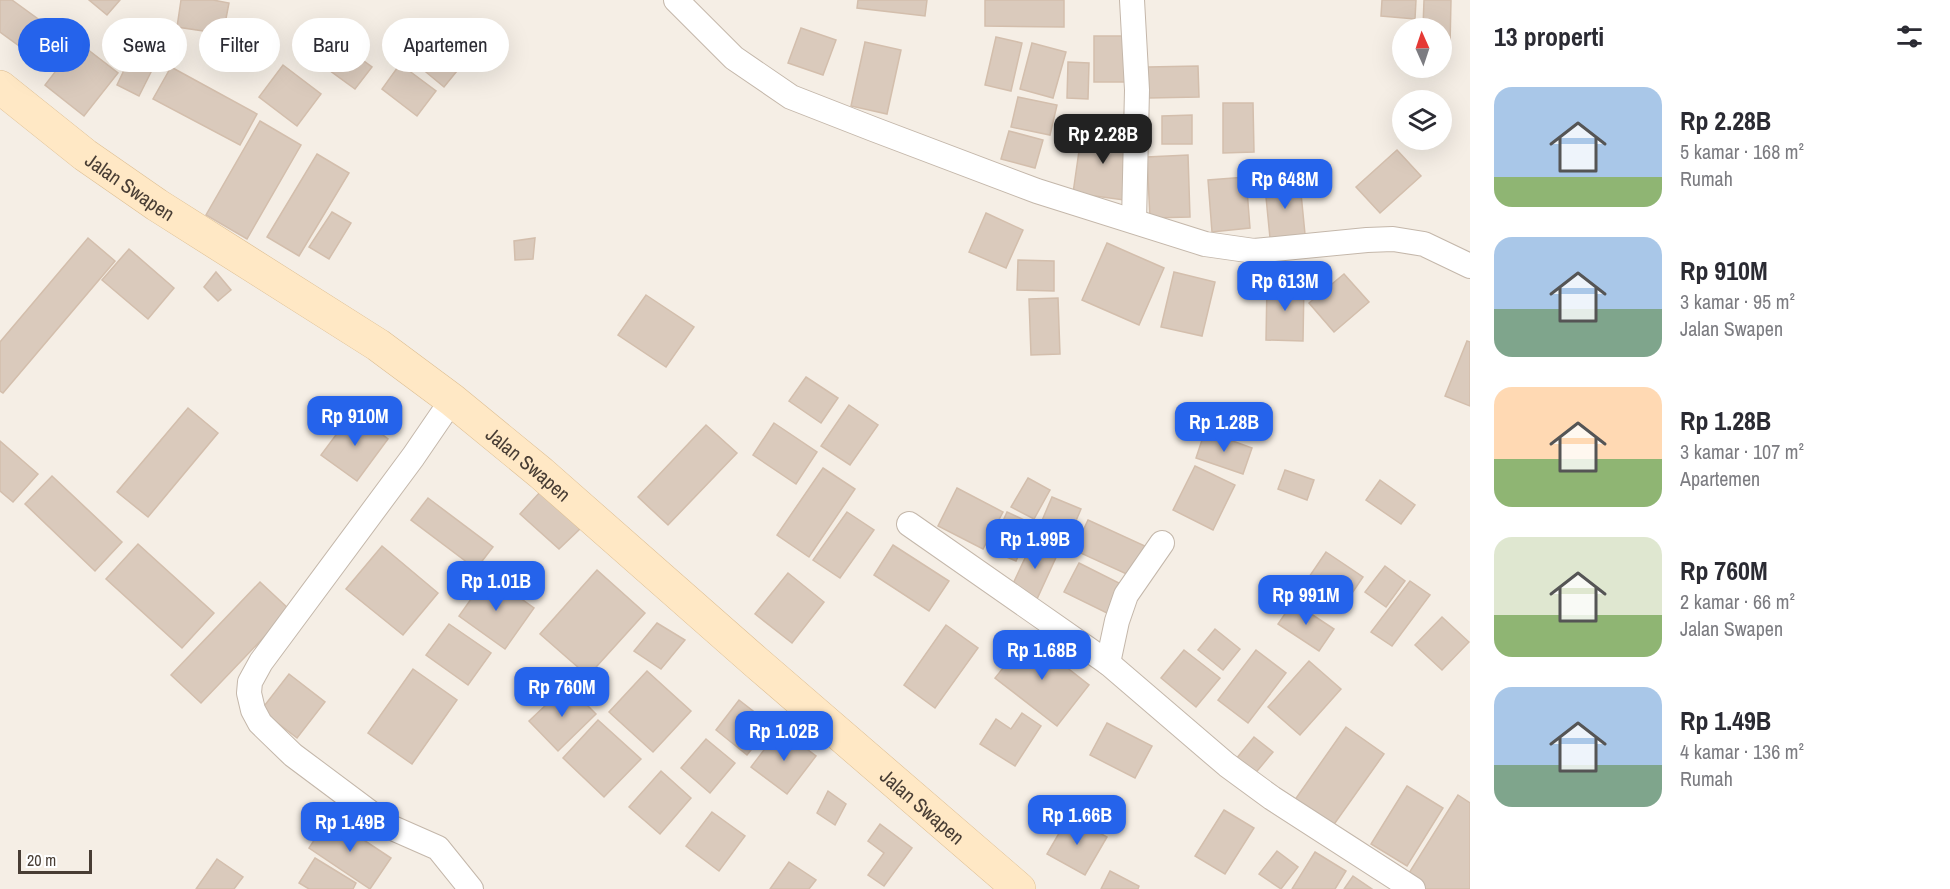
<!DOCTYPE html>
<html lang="id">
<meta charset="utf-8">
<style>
:root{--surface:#fff;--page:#f2f2f3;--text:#2b2b33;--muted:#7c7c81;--accent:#2563eb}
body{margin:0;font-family:"Archivo Narrow",sans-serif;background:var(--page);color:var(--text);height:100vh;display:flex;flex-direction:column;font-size:22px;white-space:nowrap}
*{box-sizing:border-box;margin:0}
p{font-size:20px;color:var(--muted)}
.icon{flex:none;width:33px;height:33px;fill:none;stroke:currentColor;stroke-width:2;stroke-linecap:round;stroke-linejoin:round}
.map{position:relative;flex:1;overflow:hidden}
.drawer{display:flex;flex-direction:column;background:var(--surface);width:480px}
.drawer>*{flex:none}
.guide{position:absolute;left:18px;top:18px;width:570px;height:54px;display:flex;gap:12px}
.needle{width:39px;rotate:357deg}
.fabs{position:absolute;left:1392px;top:18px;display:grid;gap:12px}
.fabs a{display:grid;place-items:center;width:60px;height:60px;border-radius:50%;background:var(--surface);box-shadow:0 6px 24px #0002;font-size:30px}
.scale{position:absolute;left:18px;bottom:15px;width:74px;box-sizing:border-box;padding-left:6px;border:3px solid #483d34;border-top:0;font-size:16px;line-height:21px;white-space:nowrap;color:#483d34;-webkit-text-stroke:4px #fff;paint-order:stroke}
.price{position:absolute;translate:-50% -51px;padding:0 14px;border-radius:12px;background:var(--accent);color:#fff;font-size:20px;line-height:39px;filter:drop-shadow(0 2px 3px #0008)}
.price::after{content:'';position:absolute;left:50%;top:36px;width:18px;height:14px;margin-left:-9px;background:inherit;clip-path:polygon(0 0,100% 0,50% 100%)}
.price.selected{background:#222;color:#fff}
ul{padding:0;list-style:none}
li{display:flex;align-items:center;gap:18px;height:150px;padding:0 24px}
li span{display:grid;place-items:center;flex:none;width:168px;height:120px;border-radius:18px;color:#555}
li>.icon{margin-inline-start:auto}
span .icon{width:72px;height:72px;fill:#fffc;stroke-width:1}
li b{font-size:26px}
h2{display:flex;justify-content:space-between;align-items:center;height:72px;padding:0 24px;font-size:26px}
.chip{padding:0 21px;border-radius:27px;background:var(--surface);box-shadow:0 6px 24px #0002;font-size:21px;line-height:54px}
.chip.selected{background:var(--accent);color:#fff}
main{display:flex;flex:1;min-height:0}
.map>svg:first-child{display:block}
</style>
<main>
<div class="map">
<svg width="1470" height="889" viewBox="0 0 1470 889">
<rect width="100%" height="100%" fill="#f5eee5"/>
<g fill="#dacabc" stroke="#d3beac" stroke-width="1.5">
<polygon points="0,0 12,0 67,40 48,67 0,32"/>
<polygon points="89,0 120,0 107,15"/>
<polygon points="181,0 213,0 229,3 223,34 177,27"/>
<polygon points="858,0 927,0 925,16 857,8"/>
<polygon points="985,0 1064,0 1064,27 985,26"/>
<polygon points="1382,0 1416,0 1415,19 1381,16"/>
<polygon points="1424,0 1451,0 1450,46 1442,46 1442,28 1423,28"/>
<polygon points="801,28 836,40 823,75 788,63"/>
<rect x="1094" y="36" width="31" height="46"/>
<polygon points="436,37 465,61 444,87 415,63"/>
<polygon points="996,37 1022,43 1011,91 985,85"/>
<polygon points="78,42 118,73 84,116 45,85"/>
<polygon points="865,42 901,50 887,114 851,106"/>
<polygon points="137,43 160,54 139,96 117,85"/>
<polygon points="1032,43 1066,52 1053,98 1020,89"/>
<polygon points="346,48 372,67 355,89 329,70"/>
<polygon points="1068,62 1089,63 1088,99 1067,98"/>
<polygon points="400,64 436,91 417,116 382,89"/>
<polygon points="283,65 321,94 297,126 259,97"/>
<polygon points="1198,66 1199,97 1149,98 1148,67"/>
<polygon points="171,67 257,114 240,145 153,99"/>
<polygon points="1018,97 1057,105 1050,135 1011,127"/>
<polygon points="1223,103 1253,103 1254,152 1223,153"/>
<polygon points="1192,115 1192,144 1162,144 1162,116"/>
<polygon points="260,121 301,145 247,239 206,215"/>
<polygon points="1082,130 1132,137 1124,200 1073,193"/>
<polygon points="1009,131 1043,140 1035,168 1001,159"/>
<polygon points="1397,150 1421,176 1380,213 1356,187"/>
<polygon points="317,154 349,173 299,256 267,237"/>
<polygon points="1188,155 1190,217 1150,218 1147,157"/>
<polygon points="1246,177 1250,228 1212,232 1208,180"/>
<polygon points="1300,183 1305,234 1270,238 1265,187"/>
<polygon points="332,212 351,223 329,259 309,247"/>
<polygon points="986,213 1023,230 1006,268 969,252"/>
<polygon points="88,238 115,261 3,393 0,391 0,342"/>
<polygon points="535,238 533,259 515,260 514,241"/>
<polygon points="1107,243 1164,268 1139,325 1082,300"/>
<polygon points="129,249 174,288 148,319 102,280"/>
<polygon points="1018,260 1054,261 1054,291 1017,290"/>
<polygon points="216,272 231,290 218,301 204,287"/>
<polygon points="1174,272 1215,282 1202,336 1161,327"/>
<polygon points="1344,274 1369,302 1334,332 1309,303"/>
<polygon points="1267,283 1304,283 1303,341 1266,340"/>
<polygon points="646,295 694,327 666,367 618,335"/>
<polygon points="1058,298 1060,354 1031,355 1029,299"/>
<polygon points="1467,341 1470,342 1470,406 1445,396"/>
<polygon points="806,377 838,398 821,423 789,401"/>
<polygon points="849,405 878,425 850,465 821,446"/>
<polygon points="188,408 218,433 148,517 117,492"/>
<polygon points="353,412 388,439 357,481 321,455"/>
<polygon points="774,423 817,452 796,484 753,455"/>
<polygon points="706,425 737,453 668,525 638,497"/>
<polygon points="1205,431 1252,448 1243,474 1196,458"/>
<polygon points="0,441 38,474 13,502 0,491"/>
<polygon points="1195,466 1235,485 1213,530 1173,510"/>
<polygon points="823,468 855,489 809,557 777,535"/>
<polygon points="1285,470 1314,480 1307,500 1278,489"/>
<polygon points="52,476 122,542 95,571 25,504"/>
<polygon points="1028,478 1050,490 1034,519 1011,507"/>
<polygon points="1380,480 1415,505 1401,524 1366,500"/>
<polygon points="957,488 1003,512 983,549 938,526"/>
<polygon points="541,491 581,528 559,549 520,514"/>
<polygon points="1052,497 1081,509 1064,549 1035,537"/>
<polygon points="428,498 493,547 476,569 411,520"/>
<polygon points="847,512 874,530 840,578 813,560"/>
<polygon points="1007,512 1033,524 1016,561 990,550"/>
<polygon points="1088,520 1145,546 1131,576 1074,550"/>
<polygon points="1033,541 1058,553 1037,599 1011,588"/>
<polygon points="138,544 214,613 182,648 106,579"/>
<polygon points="893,545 949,581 929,611 874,575"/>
<polygon points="382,546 438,593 403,635 346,589"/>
<polygon points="1326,552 1363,577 1346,602 1309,577"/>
<polygon points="1079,563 1123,585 1109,614 1064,592"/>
<polygon points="1385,566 1405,581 1386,607 1365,592"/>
<polygon points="597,570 645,613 588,676 540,634"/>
<polygon points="788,573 824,602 792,643 755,614"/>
<polygon points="488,575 534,608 505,649 459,616"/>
<polygon points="1410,581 1430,595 1392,646 1371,632"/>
<polygon points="260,582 290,610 201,703 171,675"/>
<polygon points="1293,602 1334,629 1319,651 1278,624"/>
<polygon points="1442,617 1469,642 1442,670 1415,645"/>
<polygon points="657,623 685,640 661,669 634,651"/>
<polygon points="449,624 491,653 468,685 426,655"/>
<polygon points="946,625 978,648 935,708 904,685"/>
<polygon points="1215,629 1240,649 1223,670 1198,650"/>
<polygon points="1028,637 1089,685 1057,726 995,678"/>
<polygon points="1184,650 1220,678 1196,707 1161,678"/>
<polygon points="1256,650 1286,673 1248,723 1218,700"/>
<polygon points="1309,661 1341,689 1300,735 1268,707"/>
<polygon points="413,669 457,700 412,764 368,733"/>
<polygon points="647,671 691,711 653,752 609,712"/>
<polygon points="289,674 325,702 297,738 261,710"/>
<polygon points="567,685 596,714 558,751 529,721"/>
<polygon points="739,700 771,725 747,755 716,730"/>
<polygon points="1022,713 1041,726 1015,766 980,744 996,719 1011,729"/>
<polygon points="598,720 641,759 604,797 563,758"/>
<polygon points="1107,723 1152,746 1135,778 1090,755"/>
<polygon points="1346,727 1384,754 1330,830 1292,804"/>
<polygon points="780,729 816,756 787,794 751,767"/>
<polygon points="1254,737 1273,752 1253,776 1236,759"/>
<polygon points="706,739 735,763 710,793 681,768"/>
<polygon points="661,771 691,798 660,834 629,807"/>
<polygon points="1407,786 1443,808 1407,866 1371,844"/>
<polygon points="828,791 846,804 835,825 817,813"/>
<polygon points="1458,795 1470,803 1470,889 1417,889 1404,881"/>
<polygon points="1224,810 1254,828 1225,874 1195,856"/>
<polygon points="712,812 745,836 719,871 686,846"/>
<polygon points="1069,816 1107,837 1085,875 1047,854"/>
<polygon points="329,817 391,858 370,889 309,848"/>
<polygon points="880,824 912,848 884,886 868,875 884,853 868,841"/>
<polygon points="1277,851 1298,867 1281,889 1259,874"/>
<polygon points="1315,852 1346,871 1335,889 1292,889"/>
<polygon points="315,858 356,883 353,889 309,889 299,883"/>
<polygon points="217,859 243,877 234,889 196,889"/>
<polygon points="789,862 816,880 809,889 770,889"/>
<polygon points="1110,871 1139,886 1138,889 1101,889"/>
<polygon points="1353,876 1372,889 1344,889"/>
</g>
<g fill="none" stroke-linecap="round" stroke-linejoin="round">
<defs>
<g id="minor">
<polyline points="676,0 734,58 791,97 873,129 1037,191 1205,244 1254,251 1367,240 1393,239 1424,244 1470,266"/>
<polyline points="1132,0 1137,90 1134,221"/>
<polyline points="452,400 413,457 261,662 250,682 249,693 253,710 260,723 293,755 388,826 438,848 471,889"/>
<polyline points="909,524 1108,663 1227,765 1272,798 1413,889"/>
<polyline points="1108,663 1117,621 1126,595 1162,543"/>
</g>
<g id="secondary">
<path id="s1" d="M0,87L85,155L157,205L378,345L452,400L541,473L757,663L1019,889"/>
</g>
</defs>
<use href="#minor" stroke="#c4b7aa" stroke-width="26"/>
<use href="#secondary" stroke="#ddbe92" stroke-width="34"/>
<use href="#minor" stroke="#fff" stroke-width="24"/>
<use href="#secondary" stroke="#ffe8c5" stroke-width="33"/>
</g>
<g text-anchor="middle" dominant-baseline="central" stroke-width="4.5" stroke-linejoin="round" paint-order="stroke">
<g font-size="20" fill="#483d34" stroke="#fff">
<text stroke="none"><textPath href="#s1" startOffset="164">Jalan Swapen</textPath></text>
<text stroke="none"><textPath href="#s1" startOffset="650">Jalan Swapen</textPath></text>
<text stroke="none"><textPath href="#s1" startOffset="1172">Jalan Swapen</textPath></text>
</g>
</g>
</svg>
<div class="fabs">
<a><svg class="needle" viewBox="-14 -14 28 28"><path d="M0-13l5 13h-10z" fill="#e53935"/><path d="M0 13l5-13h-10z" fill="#7c7c81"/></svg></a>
<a><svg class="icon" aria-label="layers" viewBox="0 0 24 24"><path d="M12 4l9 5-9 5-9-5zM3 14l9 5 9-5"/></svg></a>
</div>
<div class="scale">20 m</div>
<b class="price selected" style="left:1103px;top:165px">Rp 2.28B</b>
<b class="price" style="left:1285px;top:210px">Rp 648M</b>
<b class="price" style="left:1285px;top:312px">Rp 613M</b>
<b class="price" style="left:355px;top:447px">Rp 910M</b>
<b class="price" style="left:1224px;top:453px">Rp 1.28B</b>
<b class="price" style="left:1035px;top:570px">Rp 1.99B</b>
<b class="price" style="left:496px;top:612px">Rp 1.01B</b>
<b class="price" style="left:1306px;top:626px">Rp 991M</b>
<b class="price" style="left:1042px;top:681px">Rp 1.68B</b>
<b class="price" style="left:562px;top:718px">Rp 760M</b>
<b class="price" style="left:784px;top:762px">Rp 1.02B</b>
<b class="price" style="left:1077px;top:846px">Rp 1.66B</b>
<b class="price" style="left:350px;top:853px">Rp 1.49B</b>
<div class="guide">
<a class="chip selected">Beli</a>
<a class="chip">Sewa</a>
<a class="chip">Filter</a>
<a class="chip">Baru</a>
<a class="chip">Apartemen</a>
</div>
</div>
<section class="drawer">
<h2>13 properti<svg class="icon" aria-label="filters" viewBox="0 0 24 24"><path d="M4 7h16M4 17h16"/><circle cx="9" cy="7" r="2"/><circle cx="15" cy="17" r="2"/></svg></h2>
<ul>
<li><span style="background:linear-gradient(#a9c7e8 75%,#8fb573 0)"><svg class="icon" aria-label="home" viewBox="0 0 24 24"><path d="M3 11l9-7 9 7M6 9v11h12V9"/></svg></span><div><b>Rp 2.28B</b><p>5 kamar · 168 m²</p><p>Rumah</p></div></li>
<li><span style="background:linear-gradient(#a9c7e8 60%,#7fa58c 0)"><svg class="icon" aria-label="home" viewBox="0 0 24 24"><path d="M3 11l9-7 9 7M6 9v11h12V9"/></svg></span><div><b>Rp 910M</b><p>3 kamar · 95 m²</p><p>Jalan Swapen</p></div></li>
<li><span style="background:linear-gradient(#ffd9b3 60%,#8fb573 0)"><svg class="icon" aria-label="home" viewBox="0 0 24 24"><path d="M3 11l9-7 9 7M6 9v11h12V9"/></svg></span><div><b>Rp 1.28B</b><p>3 kamar · 107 m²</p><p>Apartemen</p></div></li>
<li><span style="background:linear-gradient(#dfe7d0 65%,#8fb573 0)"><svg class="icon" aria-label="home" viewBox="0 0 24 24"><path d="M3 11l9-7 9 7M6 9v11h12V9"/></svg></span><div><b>Rp 760M</b><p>2 kamar · 66 m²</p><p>Jalan Swapen</p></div></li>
<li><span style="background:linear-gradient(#a9c7e8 65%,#7fa58c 0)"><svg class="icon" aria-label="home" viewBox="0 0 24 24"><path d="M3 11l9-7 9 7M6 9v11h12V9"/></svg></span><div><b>Rp 1.49B</b><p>4 kamar · 136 m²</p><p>Rumah</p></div></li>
</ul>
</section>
</main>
